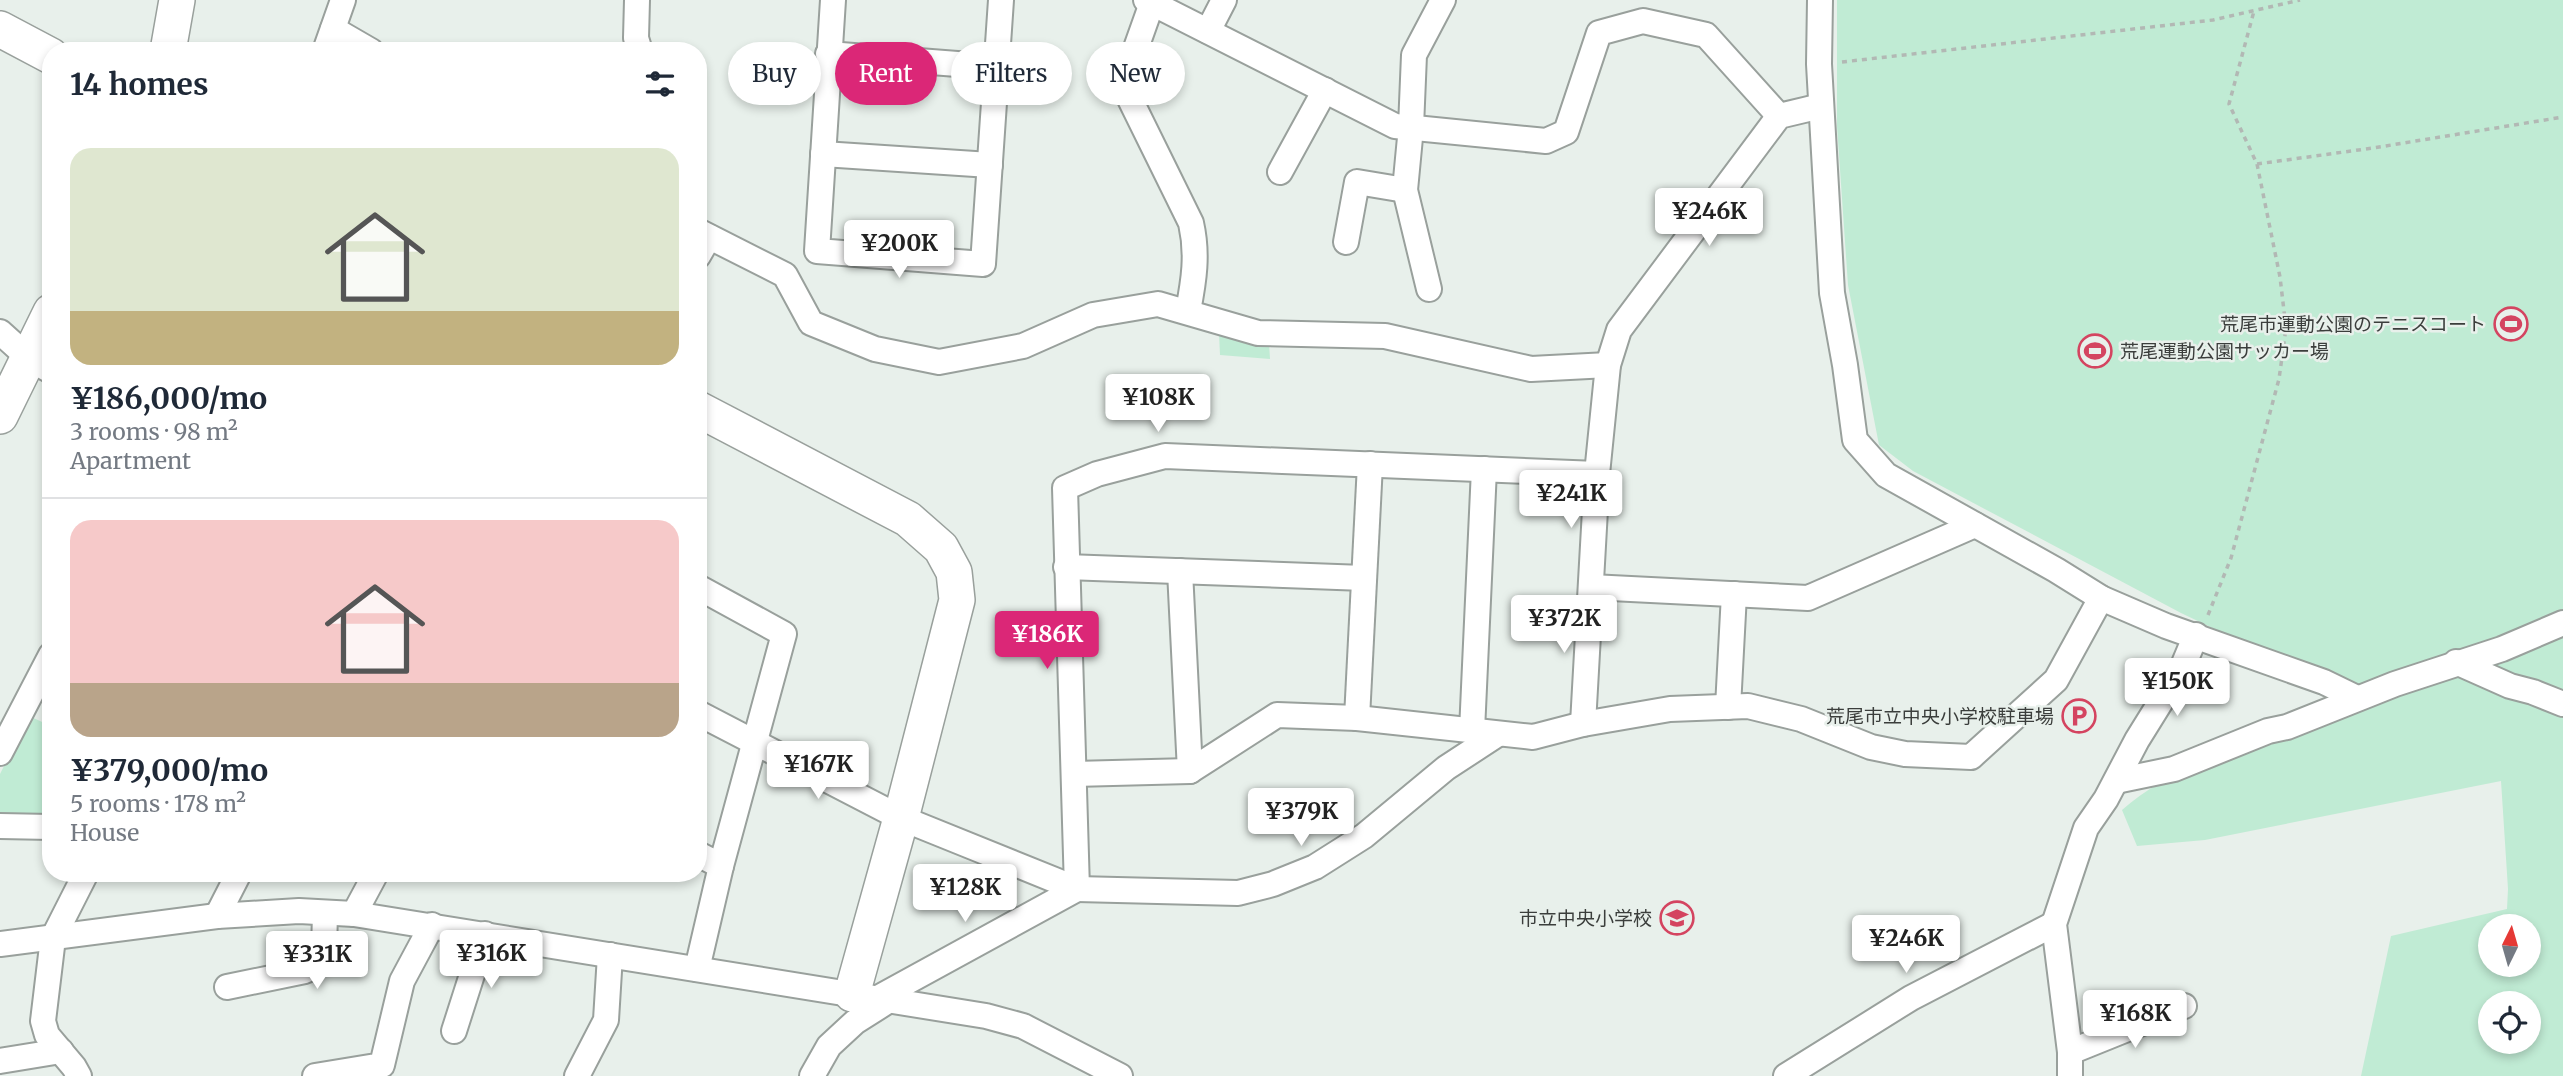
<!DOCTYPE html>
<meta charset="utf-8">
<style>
:root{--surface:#fff;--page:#f2f2f3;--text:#1f2937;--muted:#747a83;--line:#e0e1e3;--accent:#db2777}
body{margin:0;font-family:Merriweather,"Noto Sans JP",serif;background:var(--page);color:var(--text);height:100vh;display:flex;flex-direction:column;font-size:26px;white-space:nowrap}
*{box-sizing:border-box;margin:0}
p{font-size:23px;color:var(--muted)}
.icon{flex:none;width:38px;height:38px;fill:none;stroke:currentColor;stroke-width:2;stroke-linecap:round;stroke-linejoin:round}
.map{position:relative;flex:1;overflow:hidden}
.side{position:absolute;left:42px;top:42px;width:665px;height:840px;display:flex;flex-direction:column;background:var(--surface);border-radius:28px;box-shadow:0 4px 10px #0003}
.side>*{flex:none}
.guide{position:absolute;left:728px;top:42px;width:665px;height:63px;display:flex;gap:14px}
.needle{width:46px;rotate:5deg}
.fabs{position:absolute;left:2478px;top:914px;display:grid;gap:14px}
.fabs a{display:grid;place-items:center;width:63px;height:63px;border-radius:50%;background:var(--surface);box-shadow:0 4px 10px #0003;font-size:35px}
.price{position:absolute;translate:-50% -60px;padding:0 16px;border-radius:7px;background:#fff;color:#222;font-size:23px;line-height:46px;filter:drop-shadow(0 2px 4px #0008)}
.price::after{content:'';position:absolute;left:50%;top:42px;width:21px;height:16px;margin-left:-10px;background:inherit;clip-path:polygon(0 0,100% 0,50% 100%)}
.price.current{background:var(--accent);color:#fff}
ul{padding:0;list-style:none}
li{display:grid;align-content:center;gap:14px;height:371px;padding:0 28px}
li+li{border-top:2px solid var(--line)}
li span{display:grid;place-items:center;height:217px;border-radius:21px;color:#555}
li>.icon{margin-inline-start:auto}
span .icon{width:126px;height:126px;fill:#fffc;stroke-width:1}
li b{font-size:30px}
h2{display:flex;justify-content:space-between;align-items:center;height:84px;padding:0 28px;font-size:30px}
.chip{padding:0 24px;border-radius:32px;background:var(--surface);box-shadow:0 4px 10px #0003;font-size:24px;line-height:63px}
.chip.current{background:var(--accent);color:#fff}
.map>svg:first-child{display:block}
</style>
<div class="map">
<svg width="2563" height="1076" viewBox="0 0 2563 1076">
<rect width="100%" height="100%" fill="#e8f0eb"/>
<g fill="#c0ebd4" fill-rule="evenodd">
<path d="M1837,0H2563V1076H2361L2391,936L2507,909L2508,889L2501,781L2205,840L2137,846L2122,810C2183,756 2283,736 2359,711L2244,643L2181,613L1913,471L1879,445L1848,285L1837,126ZM2490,926H2529V964H2490ZM2490,1003H2529V1041H2490Z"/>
<polygon points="1219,333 1269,343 1270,359 1220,355"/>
<polygon points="29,716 51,726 51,816 0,814 0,774"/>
</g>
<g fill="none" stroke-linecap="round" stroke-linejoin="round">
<defs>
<g id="street">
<polyline points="637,0 636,38 640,51"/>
<polyline points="833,0 817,251 983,264 1001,0"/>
<polyline points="1146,0 1395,126 1546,141 1566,132 1599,33 1643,21 1706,35 1779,116"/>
<polyline points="1820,0 1819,64 1832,293 1845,365 1855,440 1886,475 2056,570 2101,598 2166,626 2324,682 2357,698"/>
<path d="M1152,3L1136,48L1127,93L1191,223C1198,254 1194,280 1188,311"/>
<polyline points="333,29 371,51"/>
<polyline points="1208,31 1224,0"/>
<polyline points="325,51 343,0"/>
<polyline points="828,54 996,67"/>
<polyline points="823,154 990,165"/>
<polyline points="1280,172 1325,90"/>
<polyline points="698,231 785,275 811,323 875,349 939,362 1023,346 1093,315 1158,304 1258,333 1385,336 1531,369 1608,365"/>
<polyline points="1346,242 1357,182 1405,190"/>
<polyline points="698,256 709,237"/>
<polyline points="1429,289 1405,190 1411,127 1414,55 1443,0"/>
<polyline points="0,332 30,359 51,371"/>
<polyline points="1066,567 1364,578"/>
<polyline points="1180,571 1190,771"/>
<polyline points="1591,587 1808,598 1975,525"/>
<polyline points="2456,662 2510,686 2533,692 2563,704"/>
<polyline points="1728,707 1734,594"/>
<polyline points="698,713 901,818 1077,889 1238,893 1273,884 1315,867 1364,836 1446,768 1498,734"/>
<polyline points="1357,718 1370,464"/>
<polyline points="1583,724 1597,474 1608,365 1619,330 1779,116 1821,106"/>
<polyline points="1472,731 1484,469"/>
<polyline points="0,753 51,655"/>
<polyline points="1074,774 1190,771 1277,715 1357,718 1533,737 1583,724 1670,709 1748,706 1801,719 1871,747 1905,754 1971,757 2056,680 2101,598"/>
<polyline points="2116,781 2174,769 2268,731 2287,727 2395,684 2502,649 2563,623"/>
<polyline points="0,826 51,827"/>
<polyline points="698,854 721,866"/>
<polyline points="1077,889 1065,488 1097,474 1165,456 1597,474"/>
<polyline points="354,914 376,873"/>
<polyline points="217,916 239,873"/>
<polyline points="0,944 217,916 299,911 354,914 986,1016 1023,1026 1120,1076"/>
<polyline points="697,969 721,866 784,634 698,587"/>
<polyline points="227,987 305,971 324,951 325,913"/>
<polyline points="876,999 1077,889"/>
<polyline points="454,1031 485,934"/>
<polyline points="2070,1052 2184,1006"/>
<polyline points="0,1061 61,1051"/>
<polyline points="79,1076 74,1067 47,1035 43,1021 53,938 86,873"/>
<polyline points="315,1076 382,1065 402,981 432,925"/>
<polyline points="577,1076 606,1020 610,955"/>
<polyline points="812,1076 829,1046 855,1022 888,1001"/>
<polyline points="1786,1076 1911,998 2054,924"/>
<polyline points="2070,1076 2070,1052 2054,924 2086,828 2106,799 2137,740 2183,666 2196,635"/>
</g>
<g id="secondary">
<polyline points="0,29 51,56"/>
<polyline points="168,51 177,0"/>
<polyline points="698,409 908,519 941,548 954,572 957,600 901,818 852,994"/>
<polyline points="0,416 51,312"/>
</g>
</defs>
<use href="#street" stroke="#99a09c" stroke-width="28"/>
<use href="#secondary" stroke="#99a09c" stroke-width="38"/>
<g stroke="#b2b8b4" stroke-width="3.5" stroke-dasharray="5 5" stroke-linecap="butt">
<polyline points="1842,62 2213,20 2300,0"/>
<polyline points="2257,164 2373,148 2563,117"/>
<polyline points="2208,615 2231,558 2279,379 2286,328 2280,277 2257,164 2229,104 2254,11"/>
</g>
<use href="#street" stroke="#fff" stroke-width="24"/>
<use href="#secondary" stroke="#fff" stroke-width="35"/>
</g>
<defs>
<symbol id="stadium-ring" viewBox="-11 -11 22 22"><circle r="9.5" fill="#e8f0eb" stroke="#d44460" stroke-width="1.5"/><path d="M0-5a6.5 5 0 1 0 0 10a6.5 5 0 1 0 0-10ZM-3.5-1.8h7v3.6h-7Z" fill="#d44460"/></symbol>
<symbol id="parking-ring" viewBox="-11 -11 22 22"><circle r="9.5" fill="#e8f0eb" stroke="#d44460" stroke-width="1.5"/><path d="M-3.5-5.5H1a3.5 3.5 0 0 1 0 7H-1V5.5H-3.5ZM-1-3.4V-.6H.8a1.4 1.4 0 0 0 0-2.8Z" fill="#d44460"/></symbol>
<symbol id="school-ring" viewBox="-11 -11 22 22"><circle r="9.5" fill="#e8f0eb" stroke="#d44460" stroke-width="1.5"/><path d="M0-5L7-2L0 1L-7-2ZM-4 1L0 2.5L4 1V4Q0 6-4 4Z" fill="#d44460"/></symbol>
</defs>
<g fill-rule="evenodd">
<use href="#stadium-ring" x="2492" y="305" width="38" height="38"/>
<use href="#stadium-ring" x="2076" y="332" width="38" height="38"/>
<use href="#parking-ring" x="2060" y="697" width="38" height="38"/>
<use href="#school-ring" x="1658" y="899" width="38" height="38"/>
</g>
<g text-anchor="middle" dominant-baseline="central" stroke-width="5" stroke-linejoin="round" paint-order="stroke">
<g font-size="19" fill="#3b3e3c" stroke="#e8f0eb" text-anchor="end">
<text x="2486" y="324">荒尾市運動公園のテニスコート</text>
<text x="2120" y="351" text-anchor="start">荒尾運動公園サッカー場</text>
<text x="2054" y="716">荒尾市立中央小学校駐車場</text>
<text x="1652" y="918">市立中央小学校</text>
</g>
</g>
</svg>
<div class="fabs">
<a><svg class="needle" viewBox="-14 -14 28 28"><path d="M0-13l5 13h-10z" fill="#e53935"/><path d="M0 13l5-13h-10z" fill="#747a83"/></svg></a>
<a><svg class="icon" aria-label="locate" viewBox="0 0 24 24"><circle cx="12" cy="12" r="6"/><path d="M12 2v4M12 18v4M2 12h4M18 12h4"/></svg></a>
</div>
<b class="price" style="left:1709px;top:248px">¥246K</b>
<b class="price" style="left:899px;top:280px">¥200K</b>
<b class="price" style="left:1158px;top:434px">¥108K</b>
<b class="price" style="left:1571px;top:530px">¥241K</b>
<b class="price" style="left:1564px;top:655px">¥372K</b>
<b class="price current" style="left:1047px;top:671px">¥186K</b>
<b class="price" style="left:2177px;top:718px">¥150K</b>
<b class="price" style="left:818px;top:801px">¥167K</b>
<b class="price" style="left:1301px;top:848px">¥379K</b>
<b class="price" style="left:965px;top:924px">¥128K</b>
<b class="price" style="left:1906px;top:975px">¥246K</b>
<b class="price" style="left:491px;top:990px">¥316K</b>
<b class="price" style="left:317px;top:991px">¥331K</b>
<b class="price" style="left:2135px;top:1050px">¥168K</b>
<div class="guide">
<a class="chip">Buy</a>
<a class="chip current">Rent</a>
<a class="chip">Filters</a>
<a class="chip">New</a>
</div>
<section class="side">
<h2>14 homes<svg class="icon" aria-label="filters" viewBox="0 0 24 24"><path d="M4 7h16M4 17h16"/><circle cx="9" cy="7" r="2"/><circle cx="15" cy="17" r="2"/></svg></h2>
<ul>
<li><span style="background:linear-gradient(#dfe7d0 75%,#c2b280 0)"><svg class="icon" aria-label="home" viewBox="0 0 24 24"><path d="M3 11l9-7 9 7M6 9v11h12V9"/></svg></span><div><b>¥186,000/mo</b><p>3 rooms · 98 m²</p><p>Apartment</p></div></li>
<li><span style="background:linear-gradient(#f6c9c9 75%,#b9a48a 0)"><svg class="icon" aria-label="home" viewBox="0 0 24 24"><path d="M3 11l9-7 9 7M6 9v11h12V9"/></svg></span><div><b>¥379,000/mo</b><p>5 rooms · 178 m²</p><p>House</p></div></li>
</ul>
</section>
</div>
